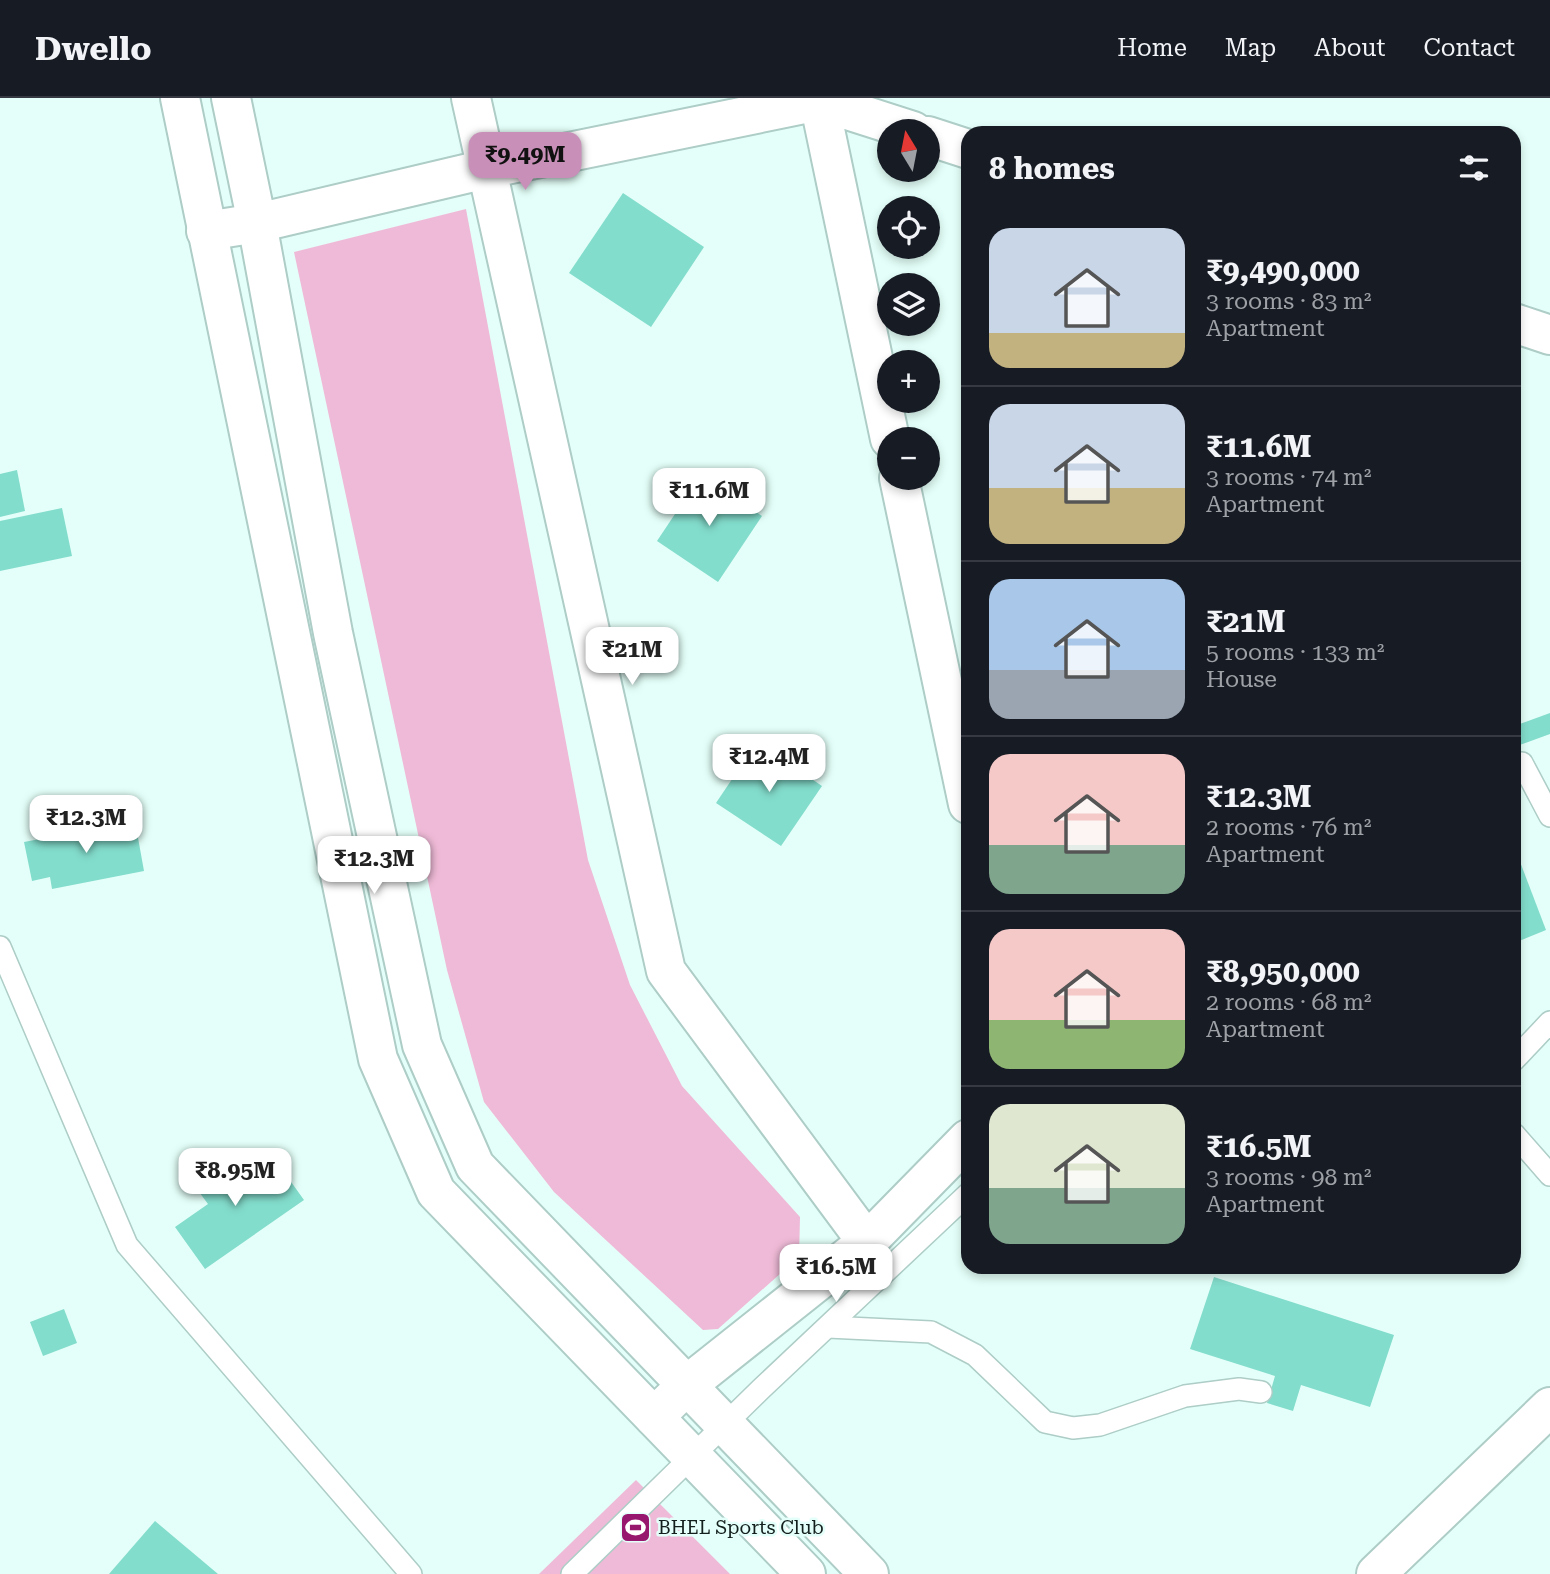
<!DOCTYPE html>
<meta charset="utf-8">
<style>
:root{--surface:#171b24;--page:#20242c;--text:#f1f3f6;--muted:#9ea1a6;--line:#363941;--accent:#c890b9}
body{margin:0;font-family:"Roboto Serif",serif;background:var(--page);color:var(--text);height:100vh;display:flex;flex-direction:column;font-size:26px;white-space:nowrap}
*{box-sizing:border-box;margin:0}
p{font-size:23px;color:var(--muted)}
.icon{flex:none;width:38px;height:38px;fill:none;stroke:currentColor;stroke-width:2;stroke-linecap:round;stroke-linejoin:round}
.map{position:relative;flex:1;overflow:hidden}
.drawer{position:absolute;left:961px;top:28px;width:560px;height:1148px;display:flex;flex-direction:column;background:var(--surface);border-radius:21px;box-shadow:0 4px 10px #0003}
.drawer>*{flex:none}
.needle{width:46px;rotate:350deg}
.fabs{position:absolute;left:877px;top:21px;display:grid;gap:14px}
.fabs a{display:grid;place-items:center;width:63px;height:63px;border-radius:50%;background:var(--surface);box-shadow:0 4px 10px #0003;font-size:35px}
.price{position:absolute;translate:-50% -60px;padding:0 16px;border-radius:14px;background:#fff;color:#222;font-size:23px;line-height:46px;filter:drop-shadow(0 2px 4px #0008)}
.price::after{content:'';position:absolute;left:50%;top:42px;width:21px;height:16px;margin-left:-10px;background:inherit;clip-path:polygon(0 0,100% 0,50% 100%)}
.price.active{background:var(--accent);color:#111}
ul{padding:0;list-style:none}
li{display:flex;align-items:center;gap:21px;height:175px;padding:0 28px}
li+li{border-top:2px solid var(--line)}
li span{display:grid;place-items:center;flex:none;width:196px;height:140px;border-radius:21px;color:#555}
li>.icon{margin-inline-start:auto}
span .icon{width:84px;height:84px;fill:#fffc;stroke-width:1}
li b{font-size:30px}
h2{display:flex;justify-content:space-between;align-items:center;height:84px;padding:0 28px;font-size:30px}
header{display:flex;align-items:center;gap:42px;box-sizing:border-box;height:98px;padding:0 35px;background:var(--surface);border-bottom:2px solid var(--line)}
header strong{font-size:33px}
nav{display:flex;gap:38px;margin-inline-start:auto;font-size:24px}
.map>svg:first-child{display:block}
</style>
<header>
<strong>Dwello</strong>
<nav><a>Home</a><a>Map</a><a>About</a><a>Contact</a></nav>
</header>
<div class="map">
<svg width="1550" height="1476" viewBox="0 0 1550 1476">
<rect width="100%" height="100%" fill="#e4fff9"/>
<g fill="#efbad7">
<polygon points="466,111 588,762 630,887 682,988 800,1119 799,1159 718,1231 703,1232 554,1094 484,1004 447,872 294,154"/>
<polygon points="636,1382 730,1476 539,1476"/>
</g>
<g fill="#83ddcc">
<polygon points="623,95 704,149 651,229 569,175"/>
<polygon points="17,372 25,413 0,419 0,376"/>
<polygon points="701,377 762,418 718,484 657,443"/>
<polygon points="62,410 72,458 0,473 0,423"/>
<polygon points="1550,615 1550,636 1514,649 1514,628"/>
<polygon points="757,644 822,688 781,748 716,705"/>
<polygon points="135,723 144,773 52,791 50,779 32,783 24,744"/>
<polygon points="1514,748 1546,832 1514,845"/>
<polygon points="218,1059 237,1086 274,1060 304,1102 205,1171 175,1129 208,1106 188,1079"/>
<polygon points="1214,1179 1394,1237 1370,1309 1301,1287 1293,1313 1267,1305 1275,1278 1190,1251"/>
<polygon points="64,1211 77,1245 43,1258 30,1224"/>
<polygon points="155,1423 218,1476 109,1476"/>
</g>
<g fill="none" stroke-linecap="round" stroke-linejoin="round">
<defs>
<g id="lane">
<polyline points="1522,665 1550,718"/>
<polyline points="0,849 127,1147 411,1476"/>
<polyline points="1514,962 1550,924"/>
<polyline points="1514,1036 1550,1077"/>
<polyline points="828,1229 931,1234 975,1257 1045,1324 1073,1330 1100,1327 1185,1298 1239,1291 1261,1294"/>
<polyline points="572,1476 761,1291 968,1096"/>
</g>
<g id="street">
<polyline points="471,0 666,873 867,1144"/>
<polyline points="928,38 968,51"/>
<polyline points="206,133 257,125 486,71 834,0"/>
<polyline points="1514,225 1550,237"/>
<polyline points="890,341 819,3 913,33"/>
<polyline points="899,380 968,706"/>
<polyline points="654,1319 687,1287 867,1144 968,1041"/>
<polyline points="1376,1476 1550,1309"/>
</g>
<g id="secondary">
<polyline points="180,0 378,961 436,1094 806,1476"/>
<polyline points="231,0 257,125 333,535 422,947 475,1068 869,1476"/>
</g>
</defs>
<use href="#lane" stroke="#adcdc6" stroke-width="24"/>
<use href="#street" stroke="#adcdc6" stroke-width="42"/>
<use href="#secondary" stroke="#adcdc6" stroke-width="42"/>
<use href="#lane" stroke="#fff" stroke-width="21"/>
<use href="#street" stroke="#fff" stroke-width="38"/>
<use href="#secondary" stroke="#fff" stroke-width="38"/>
</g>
<defs>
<symbol id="stadium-square" viewBox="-11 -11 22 22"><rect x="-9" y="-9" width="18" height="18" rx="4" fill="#97176e" stroke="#e4fff9"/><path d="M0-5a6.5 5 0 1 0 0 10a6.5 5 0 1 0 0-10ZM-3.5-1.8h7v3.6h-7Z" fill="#fff"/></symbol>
</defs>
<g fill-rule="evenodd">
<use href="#stadium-square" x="618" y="1412" width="35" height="35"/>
</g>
<g text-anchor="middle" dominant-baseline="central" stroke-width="5" stroke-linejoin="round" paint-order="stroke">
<g font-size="19" fill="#131f1c" stroke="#e4fff9" text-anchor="start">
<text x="658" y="1429">BHEL Sports Club</text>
</g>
</g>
</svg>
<div class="fabs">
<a><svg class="needle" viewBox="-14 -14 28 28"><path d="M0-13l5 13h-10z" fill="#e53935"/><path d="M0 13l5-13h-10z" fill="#9ea1a6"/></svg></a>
<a><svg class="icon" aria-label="locate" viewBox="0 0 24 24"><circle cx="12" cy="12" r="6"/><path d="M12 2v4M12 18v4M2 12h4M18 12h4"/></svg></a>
<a><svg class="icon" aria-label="layers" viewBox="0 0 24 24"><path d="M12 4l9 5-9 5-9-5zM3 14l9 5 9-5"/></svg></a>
<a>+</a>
<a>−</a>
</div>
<b class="price active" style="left:525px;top:94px">₹9.49M</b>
<b class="price" style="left:709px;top:430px">₹11.6M</b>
<b class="price" style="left:632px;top:589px">₹21M</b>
<b class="price" style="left:769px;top:696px">₹12.4M</b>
<b class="price" style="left:86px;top:757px">₹12.3M</b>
<b class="price" style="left:374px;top:798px">₹12.3M</b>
<b class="price" style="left:235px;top:1110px">₹8.95M</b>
<b class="price" style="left:836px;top:1206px">₹16.5M</b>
<section class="drawer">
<h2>8 homes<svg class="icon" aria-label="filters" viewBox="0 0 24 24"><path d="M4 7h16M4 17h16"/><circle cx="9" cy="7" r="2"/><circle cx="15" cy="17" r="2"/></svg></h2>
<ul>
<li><span style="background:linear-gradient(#c9d6e8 75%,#c2b280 0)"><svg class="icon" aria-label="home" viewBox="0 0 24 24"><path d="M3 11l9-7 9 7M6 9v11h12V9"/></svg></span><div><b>₹9,490,000</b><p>3 rooms · 83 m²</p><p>Apartment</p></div></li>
<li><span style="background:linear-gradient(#c9d6e8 60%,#c2b280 0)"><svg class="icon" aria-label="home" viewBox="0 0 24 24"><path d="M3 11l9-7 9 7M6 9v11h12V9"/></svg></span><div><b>₹11.6M</b><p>3 rooms · 74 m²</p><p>Apartment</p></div></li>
<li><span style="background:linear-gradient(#a9c7e8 65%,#9aa5b1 0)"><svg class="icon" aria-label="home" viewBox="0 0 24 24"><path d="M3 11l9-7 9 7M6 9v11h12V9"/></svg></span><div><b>₹21M</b><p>5 rooms · 133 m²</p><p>House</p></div></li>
<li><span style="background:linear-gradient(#f6c9c9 65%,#7fa58c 0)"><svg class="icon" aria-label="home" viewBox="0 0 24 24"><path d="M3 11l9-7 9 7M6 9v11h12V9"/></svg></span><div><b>₹12.3M</b><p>2 rooms · 76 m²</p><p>Apartment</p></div></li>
<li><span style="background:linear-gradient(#f6c9c9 65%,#8fb573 0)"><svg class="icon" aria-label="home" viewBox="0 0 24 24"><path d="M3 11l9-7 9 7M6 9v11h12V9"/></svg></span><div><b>₹8,950,000</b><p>2 rooms · 68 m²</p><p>Apartment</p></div></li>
<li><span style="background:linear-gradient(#dfe7d0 60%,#7fa58c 0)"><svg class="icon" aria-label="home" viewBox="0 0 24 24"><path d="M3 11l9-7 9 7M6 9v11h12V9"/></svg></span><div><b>₹16.5M</b><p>3 rooms · 98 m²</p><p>Apartment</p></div></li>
</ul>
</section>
</div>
